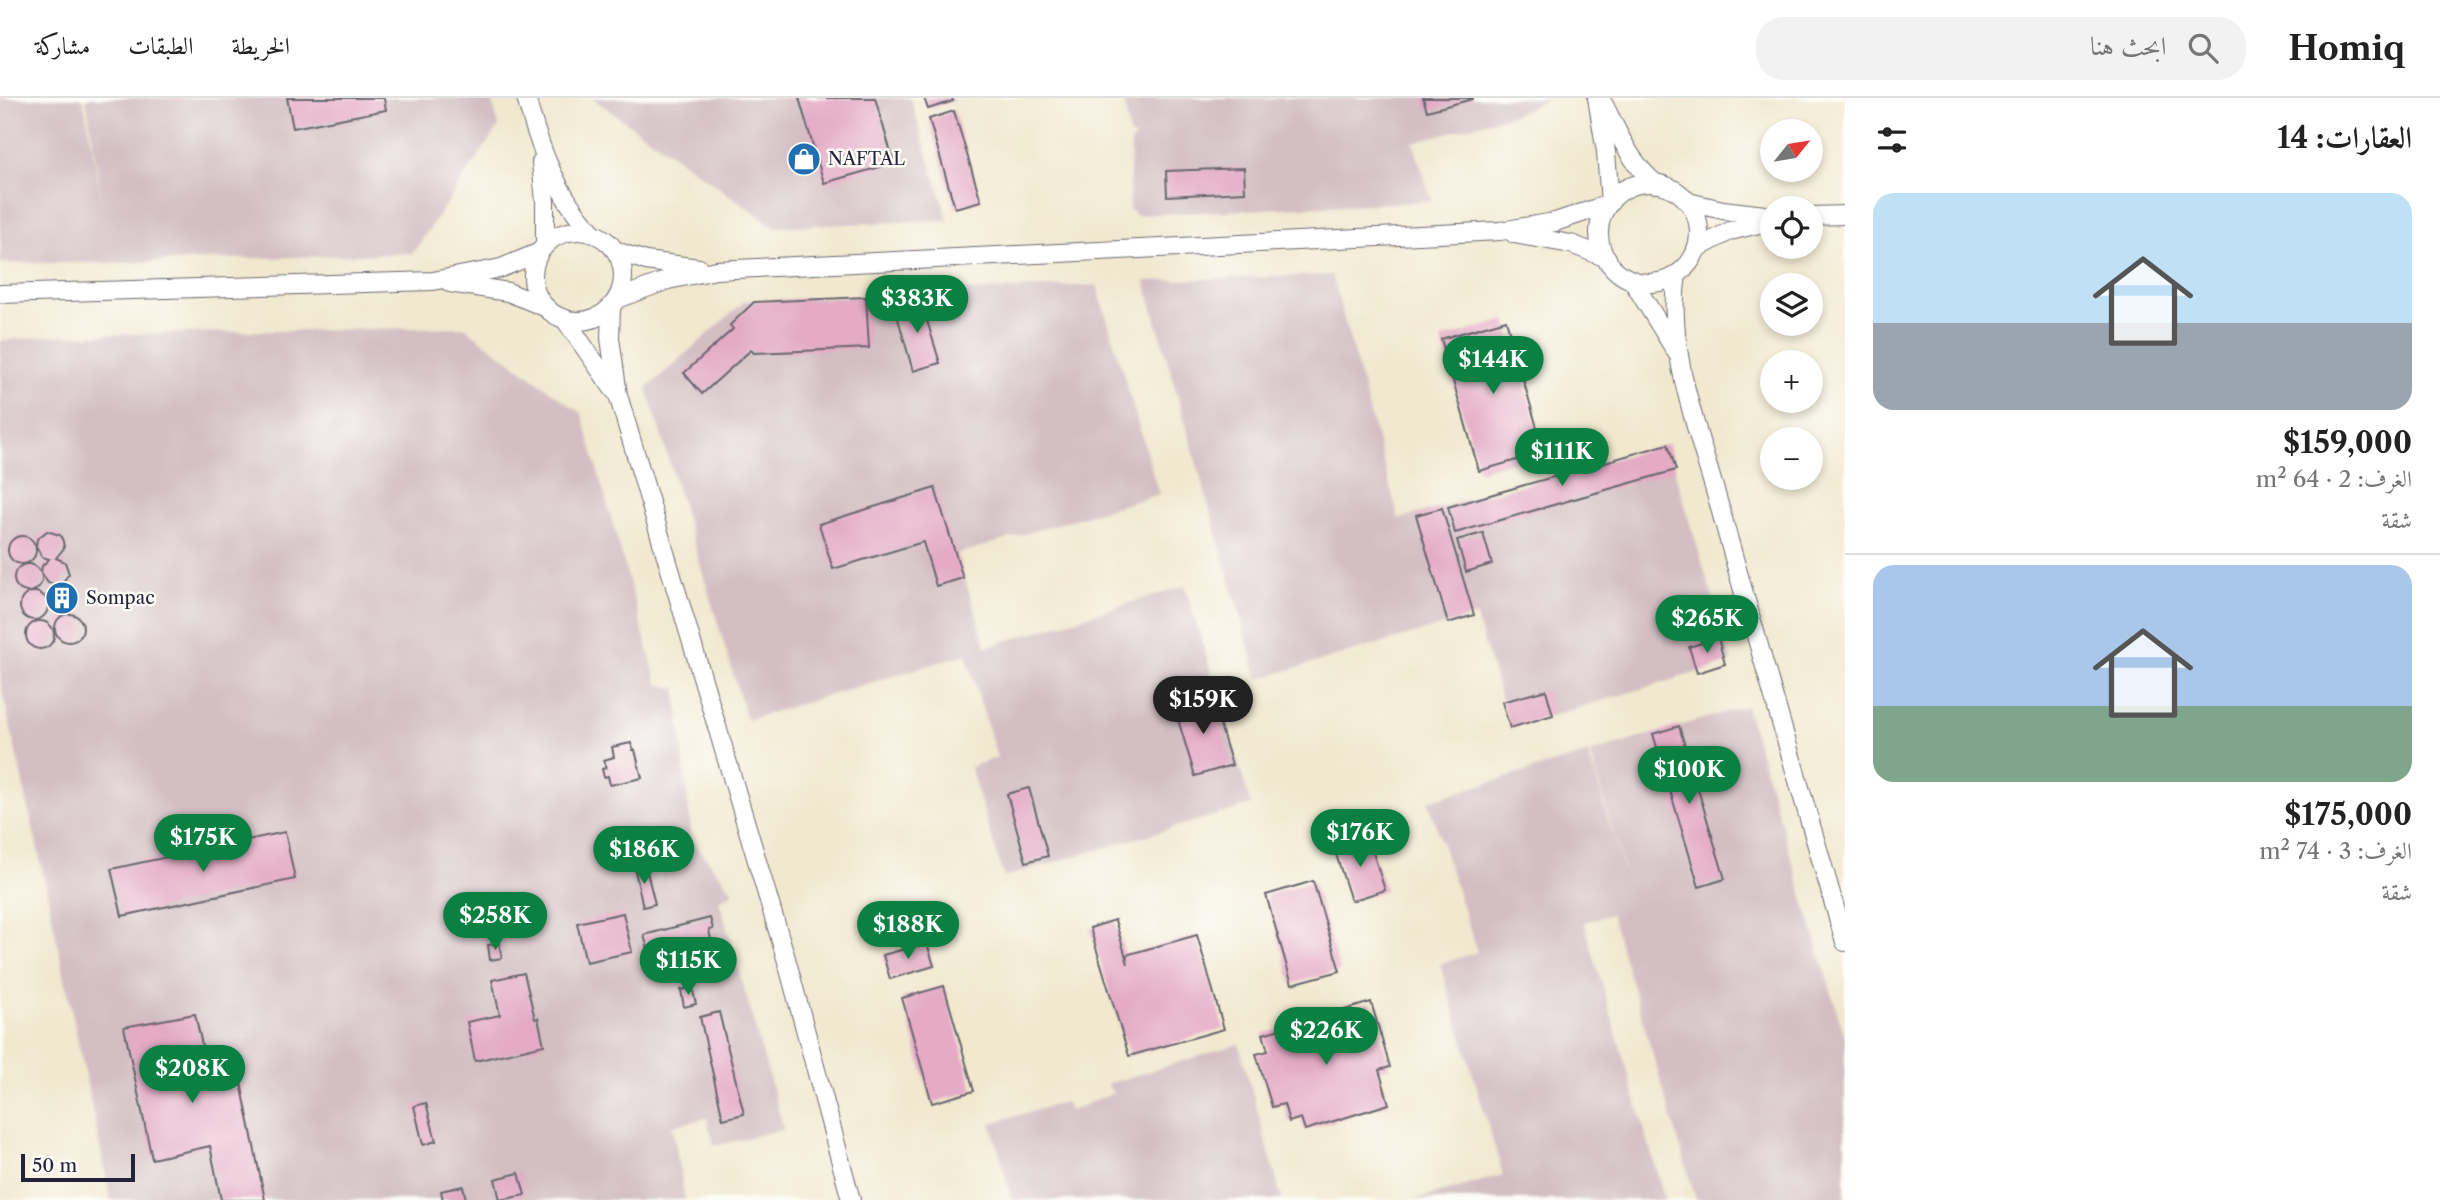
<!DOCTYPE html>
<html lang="ar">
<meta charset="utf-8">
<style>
:root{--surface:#fff;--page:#f2f2f2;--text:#222;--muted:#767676;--line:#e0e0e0;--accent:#0b8043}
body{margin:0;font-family:"Libre Caslon Text",Amiri,serif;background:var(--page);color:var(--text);direction:rtl;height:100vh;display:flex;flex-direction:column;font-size:26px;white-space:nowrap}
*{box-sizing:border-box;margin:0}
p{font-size:23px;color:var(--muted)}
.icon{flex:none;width:38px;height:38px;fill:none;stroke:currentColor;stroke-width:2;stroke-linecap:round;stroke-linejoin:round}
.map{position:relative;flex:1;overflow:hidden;direction:ltr}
.panel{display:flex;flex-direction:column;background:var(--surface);width:595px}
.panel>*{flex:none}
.needle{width:46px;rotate:60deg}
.tools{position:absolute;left:1760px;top:21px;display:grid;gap:14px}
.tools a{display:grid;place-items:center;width:63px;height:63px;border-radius:50%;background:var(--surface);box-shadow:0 4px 10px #0003;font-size:35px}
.scale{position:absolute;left:21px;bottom:18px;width:114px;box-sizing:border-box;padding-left:7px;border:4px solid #22223b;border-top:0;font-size:19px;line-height:24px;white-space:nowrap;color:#22223b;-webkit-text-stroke:5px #fdfcf7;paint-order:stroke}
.price{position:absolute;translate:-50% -60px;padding:0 16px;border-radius:24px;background:var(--accent);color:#fff;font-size:23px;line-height:46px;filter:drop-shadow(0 2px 4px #0008)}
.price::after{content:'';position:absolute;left:50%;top:42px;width:21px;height:16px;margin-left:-10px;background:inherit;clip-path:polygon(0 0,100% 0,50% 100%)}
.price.current{background:#222;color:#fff}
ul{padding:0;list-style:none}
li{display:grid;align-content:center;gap:14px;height:371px;padding:0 28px}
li+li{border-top:2px solid var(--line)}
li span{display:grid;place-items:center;height:217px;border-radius:21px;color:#555}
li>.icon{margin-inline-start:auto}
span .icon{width:126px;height:126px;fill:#fffc;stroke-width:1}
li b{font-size:30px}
h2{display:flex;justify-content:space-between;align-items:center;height:84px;padding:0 28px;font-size:30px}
header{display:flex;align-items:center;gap:42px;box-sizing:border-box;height:98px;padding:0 35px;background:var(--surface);border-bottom:2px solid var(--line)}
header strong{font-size:33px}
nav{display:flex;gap:38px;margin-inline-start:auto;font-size:24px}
.search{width:490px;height:63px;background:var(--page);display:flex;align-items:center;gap:18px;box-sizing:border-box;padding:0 24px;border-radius:28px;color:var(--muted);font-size:26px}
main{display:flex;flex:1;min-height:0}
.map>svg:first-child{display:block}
</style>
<header>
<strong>Homiq</strong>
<div class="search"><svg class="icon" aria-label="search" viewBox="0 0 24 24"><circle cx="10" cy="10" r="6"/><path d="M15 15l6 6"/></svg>ابحث هنا</div>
<nav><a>الخريطة</a><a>الطبقات</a><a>مشاركة</a></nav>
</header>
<main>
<section class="panel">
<h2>العقارات: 14<svg class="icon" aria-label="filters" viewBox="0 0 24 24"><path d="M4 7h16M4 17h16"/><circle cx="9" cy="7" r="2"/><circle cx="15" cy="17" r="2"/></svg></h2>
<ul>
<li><span style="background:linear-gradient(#bfe0f5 60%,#9aa5b1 0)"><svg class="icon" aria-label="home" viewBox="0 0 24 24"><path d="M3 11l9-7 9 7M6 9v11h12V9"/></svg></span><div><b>$159,000</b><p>الغرف: 2 · 64 m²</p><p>شقة</p></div></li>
<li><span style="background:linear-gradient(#a9c7e8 65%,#7fa58c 0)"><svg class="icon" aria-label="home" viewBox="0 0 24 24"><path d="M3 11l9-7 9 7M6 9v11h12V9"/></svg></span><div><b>$175,000</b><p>الغرف: 3 · 74 m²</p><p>شقة</p></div></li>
</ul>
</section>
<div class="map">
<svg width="1845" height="1102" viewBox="0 0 1845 1102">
<rect width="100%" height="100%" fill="#fdfcf7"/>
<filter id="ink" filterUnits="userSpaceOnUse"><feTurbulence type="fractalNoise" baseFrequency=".0143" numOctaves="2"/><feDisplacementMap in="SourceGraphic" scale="14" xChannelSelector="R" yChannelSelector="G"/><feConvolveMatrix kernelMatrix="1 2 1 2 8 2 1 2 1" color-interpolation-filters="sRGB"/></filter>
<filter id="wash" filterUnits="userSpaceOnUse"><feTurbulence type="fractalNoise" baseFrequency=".00686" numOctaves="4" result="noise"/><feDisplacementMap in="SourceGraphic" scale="28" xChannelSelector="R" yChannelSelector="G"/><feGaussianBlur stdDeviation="1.57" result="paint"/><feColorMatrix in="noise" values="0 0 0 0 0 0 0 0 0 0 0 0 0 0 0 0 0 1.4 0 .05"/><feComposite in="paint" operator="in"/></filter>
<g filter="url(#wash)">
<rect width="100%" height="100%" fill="#f1e8cf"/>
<g fill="#d2bec3">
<polygon points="0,0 83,0 103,108 86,0 491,0 499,28 413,155 113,165 0,165"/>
<polygon points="592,0 910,0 948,122 775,129"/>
<polygon points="1124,0 1549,0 1529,11 1513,17 1413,44 1432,103 1135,117 1129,111 1131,46 1135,40 1129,36"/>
<polygon points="1332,177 1399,421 1668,346 1667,348 1732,564 1510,630 1476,518 1258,581 1145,183"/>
<polygon points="1097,187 1159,396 957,456 986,549 1185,488 1251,707 1004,779 970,669 997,660 966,556 747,622 647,290 745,203"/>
<polygon points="464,229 582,316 658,587 676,590 692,742 734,795 719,802 784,1031 714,1048 707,1020 672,1028 685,1102 111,1102 42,770 0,583 0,243 47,238"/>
<polygon points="1746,608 1845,940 1845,1102 1696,1102 1611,816 1584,824 1665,1102 1415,1102 1503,1077 1440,866 1477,854 1428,703 1588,655 1635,808 1590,655"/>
<polygon points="1239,946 1282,1102 1012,1102 991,1025 1065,1004 1070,1013 1113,995 1107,986"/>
</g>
<g id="blocks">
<g fill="#e4aac6">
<polygon points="287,0 384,0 386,12 293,30"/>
<polygon points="799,0 875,0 894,65 824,85"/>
<polygon points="924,0 952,0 953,3 928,11"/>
<polygon points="1423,0 1473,0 1473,1 1427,13"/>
<polygon points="954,13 981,103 955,110 929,21"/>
<polygon points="1244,70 1245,94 1167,98 1166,73"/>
<polygon points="866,199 869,250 754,255 751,252 702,296 684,275 733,231 730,227 754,204"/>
<polygon points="920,200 940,265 913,273 894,207"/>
<polygon points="1506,222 1544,354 1479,373 1441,241"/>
<polygon points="1668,346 1676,372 1455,435 1448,409"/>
<polygon points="935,390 963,480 936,488 923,444 833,471 819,426"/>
<polygon points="1442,410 1474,517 1448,525 1416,417"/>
<polygon points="47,433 60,437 63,443 64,450 56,460 65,464 69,476 61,486 48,485 41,474 42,468 49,461 42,459 36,448 37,441"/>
<polygon points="1483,435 1492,466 1466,474 1457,442"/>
<circle cx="22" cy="452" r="14"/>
<circle cx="28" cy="480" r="14"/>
<circle cx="62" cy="502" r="14"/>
<circle cx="34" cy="508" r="14"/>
<circle cx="69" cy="530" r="14"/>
<circle cx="40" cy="537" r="14"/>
<polygon points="1718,540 1725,566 1697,575 1689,549"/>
<polygon points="1546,592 1553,617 1510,630 1502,604"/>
<polygon points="1211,597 1232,667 1195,678 1174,608"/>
<polygon points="1679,628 1725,781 1699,789 1653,636"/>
<polygon points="631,645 633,652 635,652 642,680 610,687 608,678 604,679 602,671 606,670 604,662 614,659 612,649"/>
<polygon points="1029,690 1048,758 1026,764 1007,696"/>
<polygon points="285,734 295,781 122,818 111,771"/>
<polygon points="1368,739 1385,792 1351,803 1334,750"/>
<polygon points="645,766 655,806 643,809 634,768"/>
<polygon points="1313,783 1340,873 1292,886 1266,797"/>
<polygon points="623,815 632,854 586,864 577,825"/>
<polygon points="710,820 713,831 709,832 711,842 650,858 644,837"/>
<polygon points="1115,822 1128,866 1126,857 1197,837 1224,931 1129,958 1090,830"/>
<polygon points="499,845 502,860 490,862 488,847"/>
<polygon points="927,845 934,868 890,881 883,857"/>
<polygon points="524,875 535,921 538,920 544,947 475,963 467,924 500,917 492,882"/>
<polygon points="944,888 974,993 932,1005 902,900"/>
<polygon points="692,889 696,906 684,909 681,892"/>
<polygon points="1371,904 1390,969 1379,972 1389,1006 1305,1032 1301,1020 1289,1024 1284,1006 1272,1009 1256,956 1268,953 1263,936"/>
<polygon points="719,914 744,1016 723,1021 700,919"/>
<polygon points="195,916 212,991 241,985 265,1102 221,1102 210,1048 152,1061 124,929"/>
<polygon points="426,1005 436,1043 423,1047 414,1008"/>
<polygon points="519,1075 525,1097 500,1102 495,1081"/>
<polygon points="463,1088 466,1102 443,1102 441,1093"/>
</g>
</g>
</g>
<g filter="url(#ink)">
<use href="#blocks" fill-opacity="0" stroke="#6a676f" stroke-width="2"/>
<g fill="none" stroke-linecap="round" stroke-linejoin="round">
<defs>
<g id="minor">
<path d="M526,0C540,50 556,97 593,135"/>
<polyline points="1597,0 1606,54 1610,104"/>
<path d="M1603,5C1618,34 1630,65 1656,86"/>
<polyline points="541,64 545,103 545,147"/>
<circle cx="1649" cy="135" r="50"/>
<polyline points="1688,104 1723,112 1773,118"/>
<polyline points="1811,118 1845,117"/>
<circle cx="578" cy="178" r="45"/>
<polyline points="1514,136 1571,146 1607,160"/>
<polyline points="1696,151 1730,133 1771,123"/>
<polyline points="616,153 646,163 699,170"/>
<path d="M1677,176C1665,250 1700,338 1720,410C1760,555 1803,699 1845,844"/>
<polyline points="1632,182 1677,255"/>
<polyline points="450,185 508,194 547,210"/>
<polyline points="0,196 433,183 501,170 540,154"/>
<polyline points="617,201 668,182 716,172 1500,133 1555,124 1609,106"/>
<polyline points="611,209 610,240 618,297 786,860 851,1102"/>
<polyline points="564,220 614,292"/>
</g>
</defs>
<use href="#minor" stroke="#6a676f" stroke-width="20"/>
<use href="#minor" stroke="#fff" stroke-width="18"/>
</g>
</g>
<defs>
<symbol id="shop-disc" viewBox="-11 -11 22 22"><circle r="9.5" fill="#1f6fb2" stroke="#fdfcf7"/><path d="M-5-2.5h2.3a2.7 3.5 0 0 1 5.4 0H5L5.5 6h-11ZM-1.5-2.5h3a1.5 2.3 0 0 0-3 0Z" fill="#fff"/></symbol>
<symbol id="building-disc" viewBox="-11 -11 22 22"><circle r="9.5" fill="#1f6fb2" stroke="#fdfcf7"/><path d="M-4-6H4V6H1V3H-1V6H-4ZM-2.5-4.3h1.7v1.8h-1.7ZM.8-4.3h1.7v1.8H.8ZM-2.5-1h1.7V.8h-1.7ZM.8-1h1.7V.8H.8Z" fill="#fff"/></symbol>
</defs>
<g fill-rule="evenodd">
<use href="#shop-disc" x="785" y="42" width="38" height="38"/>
<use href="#building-disc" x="43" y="481" width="38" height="38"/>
</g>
<g text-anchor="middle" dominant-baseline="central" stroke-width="5" stroke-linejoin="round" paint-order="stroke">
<g font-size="18" fill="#22223b" stroke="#fdfcf7" text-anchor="start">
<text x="828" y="61">NAFTAL</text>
<text x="86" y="500">Sompac</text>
</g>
</g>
</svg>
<div class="tools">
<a><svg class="needle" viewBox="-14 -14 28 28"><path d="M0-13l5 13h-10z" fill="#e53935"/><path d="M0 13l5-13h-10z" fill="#767676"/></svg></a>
<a><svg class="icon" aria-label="locate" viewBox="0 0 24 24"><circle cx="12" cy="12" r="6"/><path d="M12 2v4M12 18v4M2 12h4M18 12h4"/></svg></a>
<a><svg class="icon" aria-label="layers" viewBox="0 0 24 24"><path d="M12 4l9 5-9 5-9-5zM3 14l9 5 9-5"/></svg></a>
<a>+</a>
<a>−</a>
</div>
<div class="scale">50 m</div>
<b class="price" style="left:917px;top:237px">$383K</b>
<b class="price" style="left:1493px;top:298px">$144K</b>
<b class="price" style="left:1562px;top:390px">$111K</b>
<b class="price" style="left:1707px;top:557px">$265K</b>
<b class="price current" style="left:1203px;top:638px">$159K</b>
<b class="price" style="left:1689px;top:708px">$100K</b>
<b class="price" style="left:1360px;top:771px">$176K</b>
<b class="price" style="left:203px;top:776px">$175K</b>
<b class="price" style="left:644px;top:788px">$186K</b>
<b class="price" style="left:495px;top:854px">$258K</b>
<b class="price" style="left:908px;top:863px">$188K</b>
<b class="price" style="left:688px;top:899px">$115K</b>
<b class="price" style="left:1326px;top:969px">$226K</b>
<b class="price" style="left:192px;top:1007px">$208K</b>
</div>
</main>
